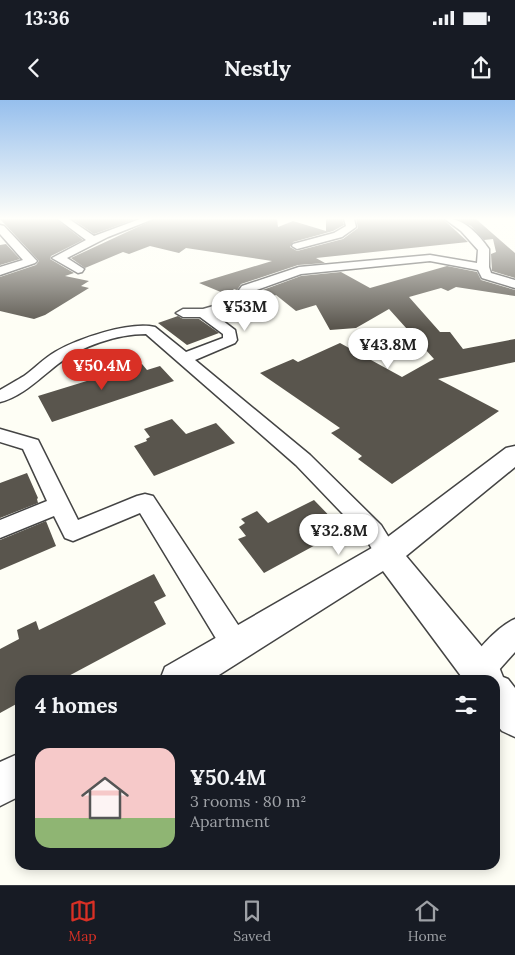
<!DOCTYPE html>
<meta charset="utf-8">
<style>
:root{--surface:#171b24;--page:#242831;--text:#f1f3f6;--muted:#9ea1a6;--line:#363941;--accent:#d93025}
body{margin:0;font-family:Lora,serif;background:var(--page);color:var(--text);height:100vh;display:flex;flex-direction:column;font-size:19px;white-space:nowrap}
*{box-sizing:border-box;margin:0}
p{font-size:16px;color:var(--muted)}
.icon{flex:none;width:28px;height:28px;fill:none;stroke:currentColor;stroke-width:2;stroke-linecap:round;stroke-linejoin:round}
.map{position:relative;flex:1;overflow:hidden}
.side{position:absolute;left:15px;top:575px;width:485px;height:195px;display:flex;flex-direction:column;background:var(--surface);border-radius:15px;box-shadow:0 2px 12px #0003}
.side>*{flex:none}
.price{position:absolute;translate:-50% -42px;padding:0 11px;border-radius:18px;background:#fff;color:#222;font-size:16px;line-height:32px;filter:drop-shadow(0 1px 2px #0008)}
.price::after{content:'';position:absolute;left:50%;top:30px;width:15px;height:11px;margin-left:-8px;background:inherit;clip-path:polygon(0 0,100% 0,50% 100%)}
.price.on{background:var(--accent);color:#fff}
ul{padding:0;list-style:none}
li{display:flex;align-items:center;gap:15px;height:125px;padding:0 20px}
li span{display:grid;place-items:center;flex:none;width:140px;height:100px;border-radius:15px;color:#555}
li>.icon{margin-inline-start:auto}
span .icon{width:60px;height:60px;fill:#fffc;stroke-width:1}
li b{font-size:21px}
h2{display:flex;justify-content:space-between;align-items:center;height:60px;padding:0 20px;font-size:21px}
.status{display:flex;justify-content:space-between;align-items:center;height:35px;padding:0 25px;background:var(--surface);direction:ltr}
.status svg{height:14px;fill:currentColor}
header{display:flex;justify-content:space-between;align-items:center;height:65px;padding:0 20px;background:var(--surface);font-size:22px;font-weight:800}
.tab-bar{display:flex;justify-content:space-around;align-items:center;height:70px;border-top:1px solid var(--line);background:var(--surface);font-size:14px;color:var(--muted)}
.tab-bar a{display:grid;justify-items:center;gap:2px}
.tab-bar .on{color:var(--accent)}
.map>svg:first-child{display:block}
</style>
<div class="status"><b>13:36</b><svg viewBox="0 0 49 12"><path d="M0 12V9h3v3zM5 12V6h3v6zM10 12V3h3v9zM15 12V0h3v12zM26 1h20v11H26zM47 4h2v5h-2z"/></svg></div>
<header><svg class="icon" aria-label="back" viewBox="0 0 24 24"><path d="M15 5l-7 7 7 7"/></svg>Nestly<svg class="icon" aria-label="share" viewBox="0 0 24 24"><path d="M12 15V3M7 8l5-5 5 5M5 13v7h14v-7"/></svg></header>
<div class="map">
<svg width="515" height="785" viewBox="0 0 515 785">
<rect width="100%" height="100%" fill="#fefef5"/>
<g fill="#59554d">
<polygon points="0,119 56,119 83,140 51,156 50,159 74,173 65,176 89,181 81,186 89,188 45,215 34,219 0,211 0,177 36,165 39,161"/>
<polygon points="72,119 136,119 94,134"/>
<polygon points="155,119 277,119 278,127 293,121 326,131 326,119 342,119 344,125 333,131 293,142 290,147 297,151 343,139 358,128 356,119 443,119 468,142 316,158 325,163 298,165 241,184 237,190 234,189 228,195 199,183 272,161 186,148 179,153 150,146 129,154 123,152 85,168 71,158"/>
<polygon points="457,119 476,119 515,153 515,178 492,171 491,154 496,152 493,139 484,140 471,126"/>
<polygon points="6,144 20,159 0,165 0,145"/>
<polygon points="447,166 477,172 481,180 515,190 515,196 456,187 448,191 441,188 409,197 440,232 450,232 463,249 515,239 515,262 438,279 499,311 392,384 358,359 362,356 331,333 340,328 260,273 293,259 298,262 340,243 402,277 434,259 389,209 356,228 330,230 316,205 296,211 276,195 267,199 259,195 250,196 252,194 301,176 341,172 370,188"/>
<polygon points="178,216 183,219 199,219 219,233 187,245 158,223"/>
<polygon points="142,264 147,270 160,266 174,281 52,322 38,296"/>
<polygon points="172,319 186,334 216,323 235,343 154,376 134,346 147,341 146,339 150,337 144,329"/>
<polygon points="27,373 38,398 37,399 38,403 0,418 0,383"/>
<polygon points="314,400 343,430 264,473 238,439 246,436 239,427 245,423 241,419 257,411 268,423"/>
<polygon points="46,421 56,446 0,470 0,440"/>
<polygon points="154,474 166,496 154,502 166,524 61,580 20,580 20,602 0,613 0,549 19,539 17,530 36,521 39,530"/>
</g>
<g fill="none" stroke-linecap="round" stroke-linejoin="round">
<defs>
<g id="minor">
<polygon points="58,119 69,119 94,136 140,119 153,119 108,137 67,158 84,169 82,172 78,173 52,158 86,140"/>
<polygon points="344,119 354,119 356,127 342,137 297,149 292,146 293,144 334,133 346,126"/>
<path d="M445,119C463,117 479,135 489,149V167L491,173L515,180V188L482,178L478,170L430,161L301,174L251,192L241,207L214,214L235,230L237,240L235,243L195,260L310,355L381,425L399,454L395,461L387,464L379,461L365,437L296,365L146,234C117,234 82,246 58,264C41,277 22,297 0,302V290C8,285 16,281 24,276C34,269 43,259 55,252C77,239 129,221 155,227L186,252L223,238V234L200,217H183L176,213L183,209H203L231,201L242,186L299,167L430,155L477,163L478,150L461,131Z"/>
<polygon points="0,125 4,126 35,159 37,161 35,163 0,175 0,167 23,160 0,134"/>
<polygon points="0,329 38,340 78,420 137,396 145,394 153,396 246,537 250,546 246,555 236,559 226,555 140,413 73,441 65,438 54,416 0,438 0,420 47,401 23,349 0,342"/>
<path d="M515,519V552L490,580H468L465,571C472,554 498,526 515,519Z"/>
</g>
<g id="tertiary">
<polygon points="515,346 515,367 406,456 499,567 503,577 508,579 515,588 515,637 502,631 495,623 495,580 464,580 383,471 211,580 160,580 165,567 377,445 506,348"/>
<polygon points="20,653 20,696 0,706 0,662"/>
</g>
</defs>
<use href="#minor" stroke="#444" stroke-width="3"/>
<use href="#tertiary" stroke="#444" stroke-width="3"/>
<use href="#minor" fill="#fff" fill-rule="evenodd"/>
<use href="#tertiary" fill="#fff" fill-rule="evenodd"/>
</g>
<linearGradient id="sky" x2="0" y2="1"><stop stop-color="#96bfed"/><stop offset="0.52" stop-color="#fffffa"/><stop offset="1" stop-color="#fffffa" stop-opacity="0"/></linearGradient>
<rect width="515" height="228" fill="url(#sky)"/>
</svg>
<b class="price" style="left:245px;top:232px">¥53M</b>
<b class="price" style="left:388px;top:270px">¥43.8M</b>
<b class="price on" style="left:102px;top:291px">¥50.4M</b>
<b class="price" style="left:339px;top:456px">¥32.8M</b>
<section class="side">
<h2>4 homes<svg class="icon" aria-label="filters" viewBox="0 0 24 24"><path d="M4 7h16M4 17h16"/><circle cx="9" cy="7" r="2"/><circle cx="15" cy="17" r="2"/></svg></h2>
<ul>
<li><span style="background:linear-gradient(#f6c9c9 70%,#8fb573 0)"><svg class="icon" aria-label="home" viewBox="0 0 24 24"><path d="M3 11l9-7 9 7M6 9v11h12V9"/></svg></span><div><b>¥50.4M</b><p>3 rooms · 80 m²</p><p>Apartment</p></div></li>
</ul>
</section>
</div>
<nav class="tab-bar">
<a class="on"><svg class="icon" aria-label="map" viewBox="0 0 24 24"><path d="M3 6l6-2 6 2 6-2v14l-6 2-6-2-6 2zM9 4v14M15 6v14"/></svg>Map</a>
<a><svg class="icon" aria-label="saved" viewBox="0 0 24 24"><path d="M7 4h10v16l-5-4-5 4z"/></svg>Saved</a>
<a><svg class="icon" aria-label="home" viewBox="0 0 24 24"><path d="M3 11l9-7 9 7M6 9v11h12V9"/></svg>Home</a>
</nav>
